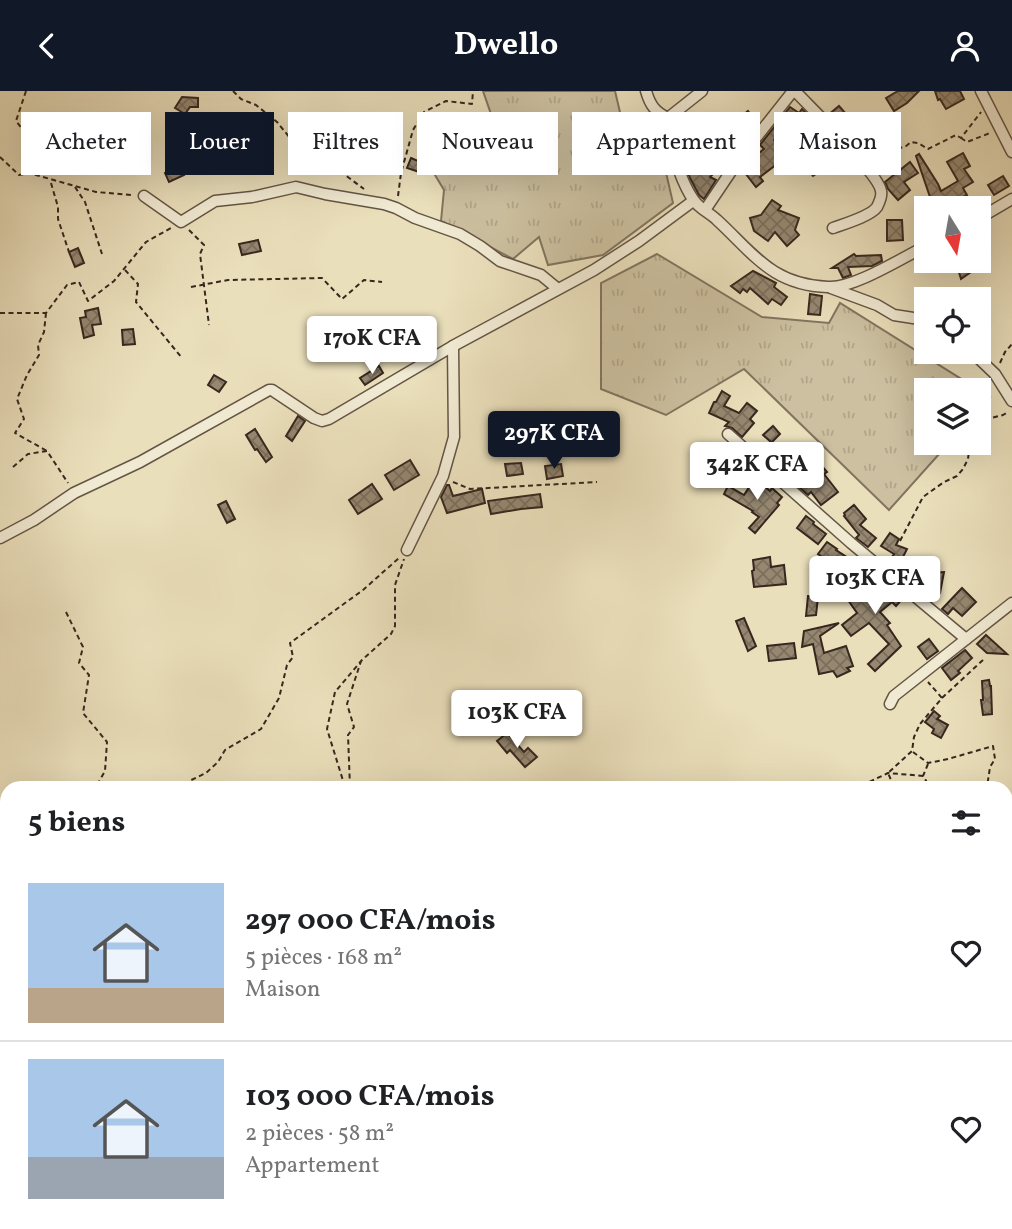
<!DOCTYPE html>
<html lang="fr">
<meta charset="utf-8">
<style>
:root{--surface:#fff;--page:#f6f6f6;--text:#202124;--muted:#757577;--line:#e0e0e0;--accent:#111827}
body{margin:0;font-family:Vollkorn,serif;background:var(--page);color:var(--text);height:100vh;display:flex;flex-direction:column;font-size:26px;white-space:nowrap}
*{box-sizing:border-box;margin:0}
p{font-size:23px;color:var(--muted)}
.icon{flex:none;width:38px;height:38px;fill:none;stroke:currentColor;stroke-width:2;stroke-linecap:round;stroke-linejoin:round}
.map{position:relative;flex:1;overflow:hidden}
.details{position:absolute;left:0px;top:690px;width:1013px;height:450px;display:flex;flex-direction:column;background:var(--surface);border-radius:21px 21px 0 0;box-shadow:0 7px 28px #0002}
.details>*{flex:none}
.top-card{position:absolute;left:21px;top:21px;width:971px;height:63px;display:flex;gap:14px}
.needle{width:46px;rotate:169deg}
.controls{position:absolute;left:914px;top:105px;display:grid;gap:14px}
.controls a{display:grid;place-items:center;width:77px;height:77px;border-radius:0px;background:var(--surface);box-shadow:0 7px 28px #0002;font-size:35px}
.price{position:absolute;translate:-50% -60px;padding:0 16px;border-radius:7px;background:#fff;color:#222;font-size:23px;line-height:46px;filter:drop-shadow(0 2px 4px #0008)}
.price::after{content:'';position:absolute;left:50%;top:42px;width:21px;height:16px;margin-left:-10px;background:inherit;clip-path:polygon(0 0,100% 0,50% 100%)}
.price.active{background:var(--accent);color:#fff}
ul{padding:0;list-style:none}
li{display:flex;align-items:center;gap:21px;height:175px;padding:0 28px}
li+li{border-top:2px solid var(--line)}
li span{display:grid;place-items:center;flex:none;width:196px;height:140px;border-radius:0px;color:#555}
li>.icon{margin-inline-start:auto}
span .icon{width:84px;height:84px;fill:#fffc;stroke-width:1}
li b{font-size:30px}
h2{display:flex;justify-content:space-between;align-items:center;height:84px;padding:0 28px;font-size:30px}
.pill{padding:0 24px;border-radius:0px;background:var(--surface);box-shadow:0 7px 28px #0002;font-size:24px;line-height:63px}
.pill.active{background:var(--accent);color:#fff}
header{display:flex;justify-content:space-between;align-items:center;height:91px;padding:0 28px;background:var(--accent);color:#fff;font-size:32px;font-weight:700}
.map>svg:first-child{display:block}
</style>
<header><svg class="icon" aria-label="back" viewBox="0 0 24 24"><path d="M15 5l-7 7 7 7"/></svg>Dwello<svg class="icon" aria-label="person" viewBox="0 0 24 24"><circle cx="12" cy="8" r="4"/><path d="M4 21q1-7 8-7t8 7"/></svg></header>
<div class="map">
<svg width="1012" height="1138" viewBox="0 0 1012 1138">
<defs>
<pattern id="grass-tufts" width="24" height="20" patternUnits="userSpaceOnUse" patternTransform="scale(1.75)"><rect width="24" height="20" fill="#ccc0a0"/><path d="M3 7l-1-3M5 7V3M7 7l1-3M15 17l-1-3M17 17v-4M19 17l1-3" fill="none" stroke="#b0a589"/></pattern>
<pattern id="building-cross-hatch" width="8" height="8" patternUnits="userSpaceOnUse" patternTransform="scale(1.75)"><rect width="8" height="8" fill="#958770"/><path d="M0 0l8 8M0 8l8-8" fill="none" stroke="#7b6e5b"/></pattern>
</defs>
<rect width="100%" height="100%" fill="#eadfbb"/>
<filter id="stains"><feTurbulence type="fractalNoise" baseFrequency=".00286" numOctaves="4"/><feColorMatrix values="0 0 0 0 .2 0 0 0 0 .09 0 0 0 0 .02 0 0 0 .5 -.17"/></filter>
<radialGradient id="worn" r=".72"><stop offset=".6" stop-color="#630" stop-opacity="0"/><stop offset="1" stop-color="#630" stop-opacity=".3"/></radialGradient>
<g fill="url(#grass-tufts)" stroke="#82745f" stroke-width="2">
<polygon points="483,0 615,0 627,51 659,51 673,112 603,164 548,174 539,146 513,168 441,130 444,99 435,84 457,44 492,26"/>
<polygon points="657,163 762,226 829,232 840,212 990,306 978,318 978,299 926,299 926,352 949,352 889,419 744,278 666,324 601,298 601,192"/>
</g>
<g fill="url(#building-cross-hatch)" stroke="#38271e" stroke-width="2">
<polygon points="898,0 919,0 907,12 894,20 886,7"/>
<polygon points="935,0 960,0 964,8 946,18 940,8 938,9"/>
<polygon points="182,6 198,7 198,16 190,16 185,23 175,17"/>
<polygon points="839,15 846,23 843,26 856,41 870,28 881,38 874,45 884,52 876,64 849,45 828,24"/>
<polygon points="790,16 799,22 802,18 811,27 795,45 784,35 774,49 789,67 779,76 777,73 760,86 763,90 756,96 742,78 746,72 764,58 760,54"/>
<polygon points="748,20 754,28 738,40 739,41 726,47 717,38 731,23 737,29"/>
<polygon points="706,31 713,41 700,50 703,58 694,63 701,82 715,68 721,75 710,86 716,89 704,108 699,104 690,87 680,59 685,57 678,49 677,44 685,37 690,42"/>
<polygon points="238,57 244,66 232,74 226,65"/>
<polygon points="831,58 838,68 813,85 805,74"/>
<polygon points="963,62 970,75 964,78 973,91 963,97 967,104 952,112 948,106 922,117 920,112 930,106 916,65 919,63 938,93 941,100 958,90 947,71"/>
<polygon points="411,67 425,73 422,82 407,77"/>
<polygon points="910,71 918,82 904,91 910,99 898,109 888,98 885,91"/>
<polygon points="180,75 184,84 169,91 165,82"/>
<polygon points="1003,85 1009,95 994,104 988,94"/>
<polygon points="772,109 781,115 778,119 799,127 795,139 799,144 787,155 775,141 768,150 754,140 750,127 761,124"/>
<polygon points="887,129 902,129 903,149 887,150"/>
<polygon points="258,149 261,160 242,164 239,153"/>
<polygon points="78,157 84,172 75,176 69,161"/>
<polygon points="854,163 856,165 881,164 882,170 872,175 848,176 851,184 843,187 838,177 832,177"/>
<polygon points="971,170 987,170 961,188 958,178"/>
<polygon points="753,180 776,192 774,196 787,206 781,214 772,208 768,213 750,197 747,201 743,198 740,202 731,195"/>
<polygon points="810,203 822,205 820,224 808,223"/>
<polygon points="98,217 101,233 92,234 94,244 84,247 80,227 86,226 85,220"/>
<polygon points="133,238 135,253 123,254 122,239"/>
<polygon points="379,275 383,282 365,294 360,287"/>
<polygon points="214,284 226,291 219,301 208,294"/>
<polygon points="722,300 730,305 724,315 739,322 747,312 757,320 750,328 754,332 742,346 732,337 725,335 729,331 709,322 714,311 716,311"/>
<polygon points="298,325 305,330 292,350 286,345"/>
<polygon points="773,335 780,343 772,351 781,358 773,367 765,360 771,351 763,344"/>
<polygon points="566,337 568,348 553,351 551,339"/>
<polygon points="255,338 272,366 266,371 257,358 255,359 246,344"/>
<polygon points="505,339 508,353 496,356 493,342"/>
<polygon points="410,369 419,384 394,399 385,384"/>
<polygon points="521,372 523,383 507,385 505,373"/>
<polygon points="561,373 563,385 547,388 545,375"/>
<polygon points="821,374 827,381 824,383 838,401 821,414 811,401 808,404 800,397 812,386 810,384"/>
<polygon points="755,387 770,400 772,397 782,406 777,412 779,414 755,442 749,437 759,426 752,421 753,420 724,403 728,395 744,404"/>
<polygon points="372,393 382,408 358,423 349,409"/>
<polygon points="447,394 449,394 453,405 482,398 485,412 447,422 441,406"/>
<polygon points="540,403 542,416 521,418 491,423 488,410"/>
<polygon points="226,410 235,428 227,432 218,414"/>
<polygon points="854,414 866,428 860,434 876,447 868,456 856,447 859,444 844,425 845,424 844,422"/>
<polygon points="806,425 814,431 813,433 826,443 818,453 797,437"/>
<polygon points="890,442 899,448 896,454 907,458 901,470 892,466 894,463 881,455"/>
<polygon points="827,451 837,458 836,459 856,472 848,484 818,463"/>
<polygon points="770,466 771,476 784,474 786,493 754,496 752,480 754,479 753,469"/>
<polygon points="914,470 929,479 928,482 944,481 940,502 914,491 913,494 906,488"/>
<polygon points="876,485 903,507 896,515 892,511 880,521 890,532 887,534 901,555 875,580 868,573 889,553 869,532 851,545 842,534 857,522 848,509 865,498"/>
<polygon points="962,497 976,511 962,525 953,517 948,523 942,518"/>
<polygon points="808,505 818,506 816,524 806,525"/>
<polygon points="744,527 756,555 748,560 736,530"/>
<polygon points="839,532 820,545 824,562 846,555 853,575 847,577 850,580 837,586 833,580 819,583 813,553 802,556 804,540"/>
<polygon points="986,544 1007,563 987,562 977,553"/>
<polygon points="929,548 938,560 927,568 918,556"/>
<polygon points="794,552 796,567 769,570 767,555"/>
<polygon points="965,559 972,567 958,580 960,582 951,589 942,577"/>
<polygon points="989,589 990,595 991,595 992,623 983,624 981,609 983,609 982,590"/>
<polygon points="545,615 554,625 544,634 534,624"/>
<polygon points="934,620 940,625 937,628 948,634 941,647 932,642 934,638 925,631"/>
<polygon points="507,642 524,661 528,657 537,666 525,676 510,659 507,662 497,650"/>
</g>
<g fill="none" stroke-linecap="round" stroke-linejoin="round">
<defs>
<g id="minor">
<path d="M646,0C650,14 655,21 668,27C669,34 668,42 670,48C672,63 684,96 693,108C698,117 710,122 717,129C754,163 772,194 828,196C853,198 902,167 926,155"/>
<polyline points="981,0 1012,61"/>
<polyline points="668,27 702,0"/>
<polyline points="144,105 181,131 215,110 252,106 296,96 325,103 384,113 396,117 415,127 460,143 480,155 500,170 541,184 558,198"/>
<path d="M705,119L740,67L793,0L796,1C811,17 879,83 881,100C882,104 879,112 877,116C871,125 844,133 833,137"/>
<polyline points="978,128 1012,108"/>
<polyline points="831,197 877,214 894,224 926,229"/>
<polyline points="972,261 995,283 1012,310"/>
<polyline points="728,343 851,452 966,548"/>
<polyline points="0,447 34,429 74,402 140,371 269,299 272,299 314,327 322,330 329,328 453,255 594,179 639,150 693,110"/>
<polyline points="407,459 443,385 454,346 453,255"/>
<polyline points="890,613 894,605 1012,512"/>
</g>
</defs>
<use href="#minor" stroke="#645545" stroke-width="13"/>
<g stroke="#38271e" stroke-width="2" stroke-dasharray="5 3.5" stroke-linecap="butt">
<polyline points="26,0 16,30 31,49"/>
<polyline points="233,0 241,8 256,14 277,31 299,58 337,78 364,98"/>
<polyline points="961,47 967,51 990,42"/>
<polyline points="0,66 19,84 29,82 96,101 132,104"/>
<polyline points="877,71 891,58 905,56 911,51 918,52 928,58 956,44 961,47 981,21"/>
<polyline points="51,92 58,116 58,128 69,161"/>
<polyline points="75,96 85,111 102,163"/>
<polyline points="398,105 401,82 413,39 424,21 446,10 472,13 473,0"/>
<polyline points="189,139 204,154 200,163 209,234"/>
<polyline points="125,179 138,193 136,211 182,267"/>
<polyline points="191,196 228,189 322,187 342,208 364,189 382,191"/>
<polyline points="0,222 46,222 67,194 79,191 88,210 114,190 146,151 171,137"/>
<polyline points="46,222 44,241 38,254 39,264 27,284 17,308 24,328 15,342 47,360"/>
<polyline points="1000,272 1005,261 1012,253"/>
<polyline points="978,345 987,328 1003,324 1008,321"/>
<polyline points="13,376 28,363 47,360 68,392"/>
<polyline points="453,391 470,398 597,391"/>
<polyline points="900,450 923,406 944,391 957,385 963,378 968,368 970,352"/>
<polyline points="66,521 83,556 79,572 89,584 83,622 107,651 105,680 96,696"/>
<polyline points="942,607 984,568"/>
<polyline points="913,661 928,672 948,668 993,655 995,668 990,676 987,696"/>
<polyline points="928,673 923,685 930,696"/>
<polyline points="167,696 183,693 206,682 218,671 225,659 261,638 279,607 287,574 293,566 290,552 363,499 399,467"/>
<polyline points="345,696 327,638 335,601 362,569 391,543 395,535 395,494 404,468"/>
<polyline points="350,696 348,644 354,636 347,613 361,570"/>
<polyline points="863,696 865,693 888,682 923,685"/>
<polyline points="894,696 888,682 912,660 914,646 920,633 942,607 928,591"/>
<polyline points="1006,710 1012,705"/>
<polyline points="0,799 7,799"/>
<polyline points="0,856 7,849"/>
<polyline points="0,1112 7,1112"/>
<polyline points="169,1132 172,1138"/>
<polyline points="260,1132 264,1138"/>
<polyline points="681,1132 682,1138"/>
<polyline points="251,1138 259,1132"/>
<polyline points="601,1138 603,1132"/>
<polyline points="865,1138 869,1132"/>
</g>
<use href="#minor" stroke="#f1ead3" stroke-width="10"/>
</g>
<rect width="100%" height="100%" filter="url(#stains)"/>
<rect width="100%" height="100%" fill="url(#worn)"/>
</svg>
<div class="controls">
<a><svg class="needle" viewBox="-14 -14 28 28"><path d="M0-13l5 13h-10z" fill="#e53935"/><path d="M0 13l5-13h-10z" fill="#757577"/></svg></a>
<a><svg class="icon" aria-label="locate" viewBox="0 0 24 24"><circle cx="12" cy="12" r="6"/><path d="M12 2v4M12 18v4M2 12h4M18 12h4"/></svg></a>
<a><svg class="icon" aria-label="layers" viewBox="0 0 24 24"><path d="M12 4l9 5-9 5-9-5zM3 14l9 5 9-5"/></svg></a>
</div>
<b class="price" style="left:372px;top:285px">170K CFA</b>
<b class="price active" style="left:554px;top:380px">297K CFA</b>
<b class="price" style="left:757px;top:411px">342K CFA</b>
<b class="price" style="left:875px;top:525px">103K CFA</b>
<b class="price" style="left:517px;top:659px">103K CFA</b>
<div class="top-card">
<a class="pill">Acheter</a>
<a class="pill active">Louer</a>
<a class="pill">Filtres</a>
<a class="pill">Nouveau</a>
<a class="pill">Appartement</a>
<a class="pill">Maison</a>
</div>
<section class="details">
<h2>5 biens<svg class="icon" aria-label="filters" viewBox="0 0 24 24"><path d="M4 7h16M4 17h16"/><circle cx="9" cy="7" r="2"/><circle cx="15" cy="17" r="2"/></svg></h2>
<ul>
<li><span style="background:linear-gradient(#a9c7e8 75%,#b9a48a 0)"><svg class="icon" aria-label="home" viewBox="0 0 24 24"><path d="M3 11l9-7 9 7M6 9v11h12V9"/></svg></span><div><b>297 000 CFA/mois</b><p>5 pièces · 168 m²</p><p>Maison</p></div><svg class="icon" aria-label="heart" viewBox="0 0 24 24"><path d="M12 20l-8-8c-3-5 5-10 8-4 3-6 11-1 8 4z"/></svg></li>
<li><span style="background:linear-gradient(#a9c7e8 70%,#9aa5b1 0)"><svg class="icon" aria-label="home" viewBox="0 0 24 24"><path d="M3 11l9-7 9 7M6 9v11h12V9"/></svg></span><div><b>103 000 CFA/mois</b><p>2 pièces · 58 m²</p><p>Appartement</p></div><svg class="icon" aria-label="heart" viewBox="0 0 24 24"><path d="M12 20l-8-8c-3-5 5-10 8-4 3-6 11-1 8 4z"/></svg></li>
</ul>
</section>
</div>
